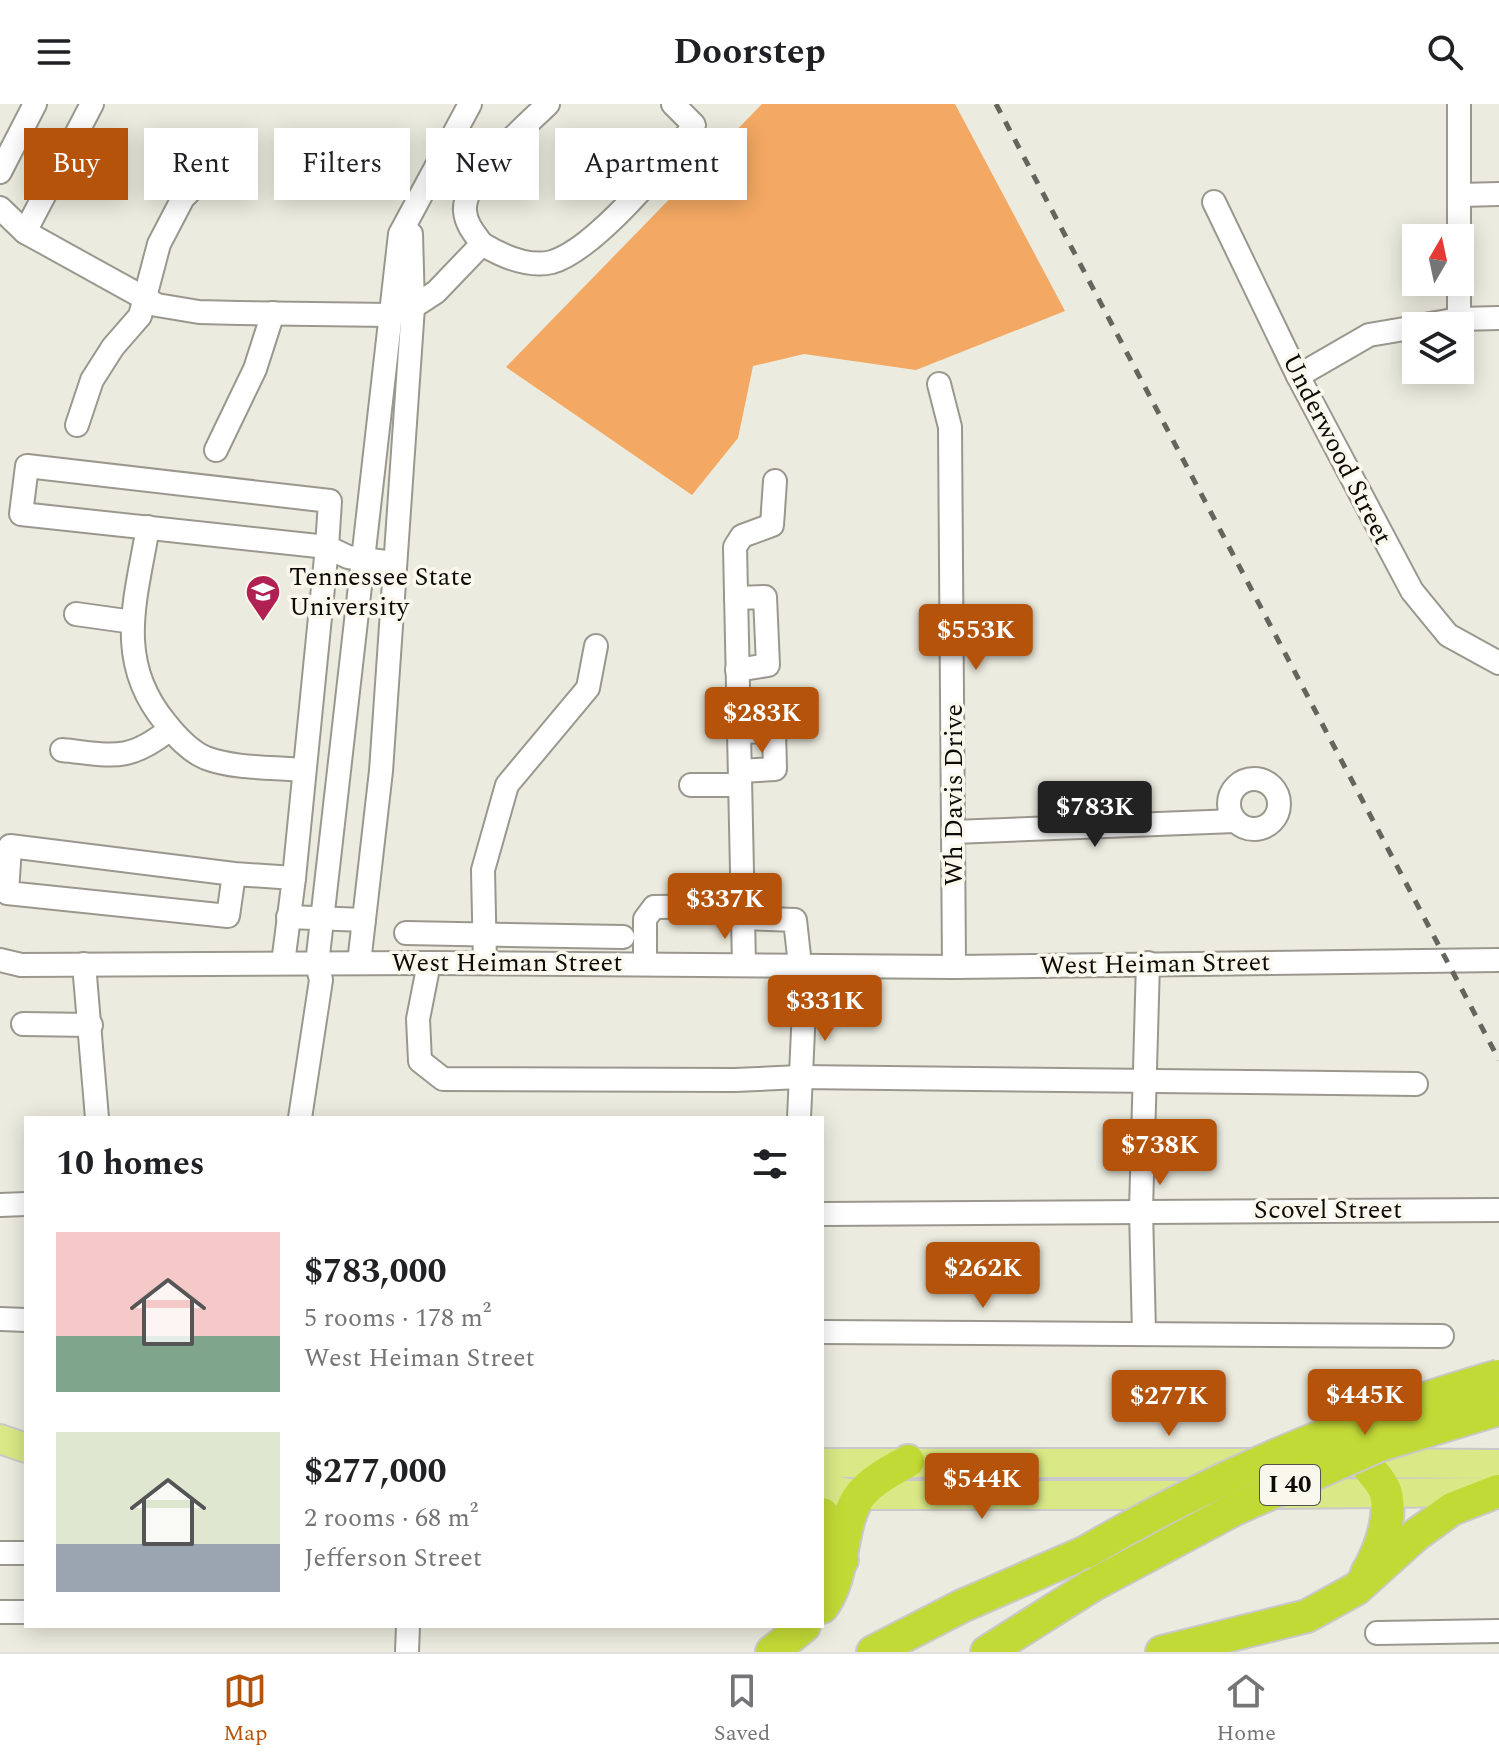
<!DOCTYPE html>
<meta charset="utf-8">
<style>
:root{--surface:#fff;--page:#f2f2f2;--text:#202124;--muted:#757577;--line:#e0e0e0;--accent:#b45309}
body{margin:0;font-family:Spectral,serif;background:var(--page);color:var(--text);height:100vh;display:flex;flex-direction:column;font-size:30px;white-space:nowrap}
*{box-sizing:border-box;margin:0}
p{font-size:26px;color:var(--muted)}
.icon{flex:none;width:44px;height:44px;fill:none;stroke:currentColor;stroke-width:2;stroke-linecap:round;stroke-linejoin:round}
.map{position:relative;flex:1;overflow:hidden}
.details{position:absolute;left:24px;top:1012px;width:800px;height:512px;display:flex;flex-direction:column;background:var(--surface);border-radius:0px;box-shadow:0 4px 20px #0003}
.details>*{flex:none}
.top-card{position:absolute;left:24px;top:24px;width:800px;height:72px;display:flex;gap:16px}
.needle{width:52px;rotate:9deg}
.fabs{position:absolute;left:1402px;top:120px;display:grid;gap:16px}
.fabs a{display:grid;place-items:center;width:72px;height:72px;border-radius:0px;background:var(--surface);box-shadow:0 4px 20px #0003;font-size:40px}
.price{position:absolute;translate:-50% -68px;padding:0 18px;border-radius:8px;background:var(--accent);color:#fff;font-size:26px;line-height:52px;filter:drop-shadow(0 2px 4px #0008)}
.price::after{content:'';position:absolute;left:50%;top:48px;width:24px;height:18px;margin-left:-12px;background:inherit;clip-path:polygon(0 0,100% 0,50% 100%)}
.price.on{background:#222;color:#fff}
ul{padding:0;list-style:none}
li{display:flex;align-items:center;gap:24px;height:200px;padding:0 32px}
li span{display:grid;place-items:center;flex:none;width:224px;height:160px;border-radius:0px;color:#555}
li>.icon{margin-inline-start:auto}
span .icon{width:96px;height:96px;fill:#fffc;stroke-width:1}
li b{font-size:34px}
h2{display:flex;justify-content:space-between;align-items:center;height:96px;padding:0 32px;font-size:34px}
.pill{padding:0 28px;border-radius:0px;background:var(--surface);box-shadow:0 4px 20px #0003;font-size:28px;line-height:72px}
.pill.on{background:var(--accent);color:#fff}
header{display:flex;justify-content:space-between;align-items:center;height:104px;padding:0 32px;background:var(--surface);font-size:36px;font-weight:700}
.dock{display:flex;justify-content:space-around;align-items:center;height:112px;border-top:2px solid var(--line);background:var(--surface);font-size:22px;color:var(--muted)}
.dock a{display:grid;justify-items:center;gap:4px}
.dock .on{color:var(--accent)}
.map>svg:first-child{display:block}
</style>
<header><svg class="icon" aria-label="menu" viewBox="0 0 24 24"><path d="M4 6h16M4 12h16M4 18h16"/></svg>Doorstep<svg class="icon" aria-label="search" viewBox="0 0 24 24"><circle cx="10" cy="10" r="6"/><path d="M15 15l6 6"/></svg></header>
<div class="map">
<svg width="1499" height="1548" viewBox="0 0 1499 1548">
<rect width="100%" height="100%" fill="#ecebdf"/>
<polygon fill="#f3a863" points="762,0 955,0 1065,207 916,266 804,250 753,262 738,334 692,391 506,263"/>
<g fill="none" stroke-linecap="round" stroke-linejoin="round">
<defs>
<g id="minor">
<path d="M92,0L25,128L157,201L199,208L239,209L391,211L413,203L436,188L482,140C474,129 466,120 465,107C462,75 526,22 548,0"/>
<polyline points="1459,0 1459,215"/>
<polyline points="0,68 35,0"/>
<polyline points="1461,91 1499,90"/>
<polyline points="1214,98 1298,272 1412,487 1448,531 1499,559"/>
<polyline points="0,104 25,128"/>
<path d="M482,140C502,152 528,164 552,158C594,146 668,58 694,21L673,0"/>
<polyline points="1419,222 1459,215 1499,214"/>
<polyline points="1298,272 1369,231 1416,223"/>
<polyline points="939,280 950,323 954,863"/>
<polyline points="77,321 92,276 113,243 140,212 159,140 183,94 197,80"/>
<polyline points="216,346 255,265 273,209"/>
<path d="M148,423C136,495 114,556 165,618C176,632 189,647 206,654C235,665 274,663 304,666"/>
<polyline points="736,494 765,493 768,561 737,566"/>
<polyline points="76,510 133,518"/>
<polyline points="739,628 774,627 775,665 740,667"/>
<path d="M62,646C112,651 128,659 170,625"/>
<circle cx="1254" cy="700" r="25"/>
<polyline points="691,681 740,681"/>
<polyline points="954,728 1235,717"/>
<polyline points="234,770 228,812 7,789 10,742 234,770 294,774 283,859"/>
<polyline points="294,774 327,443 330,397 27,362 21,410 327,443 348,453 393,459"/>
<polyline points="288,813 364,816"/>
<polyline points="743,814 795,816 800,861"/>
<polyline points="406,829 623,833"/>
<polyline points="0,856 21,861 429,859 954,863 1499,856"/>
<polyline points="359,859 381,667 413,203 411,130"/>
<polyline points="429,859 418,915 420,957 443,975 735,976 800,973 1416,980"/>
<polyline points="485,859 483,766 507,681 588,584 596,542"/>
<polyline points="84,860 97,1014"/>
<polyline points="645,860 645,815 654,803 743,802"/>
<polyline points="744,860 735,443 742,432 772,421 775,377"/>
<polyline points="23,920 91,921"/>
<polyline points="300,1014 321,876 317,860 400,130 470,0"/>
<polyline points="799,1014 806,861"/>
<polyline points="0,1101 26,1100"/>
<polyline points="822,1110 1499,1106"/>
<polyline points="0,1215 26,1216"/>
<polyline points="822,1228 1442,1232"/>
<polyline points="1144,1229 1141,1106 1148,859"/>
<polyline points="0,1449 26,1449"/>
<polyline points="0,1508 26,1508"/>
<polyline points="1377,1529 1499,1527"/>
<polyline points="407,1548 408,1522"/>
</g>
<g id="major">
<polyline points="0,1335 26,1344"/>
<polyline points="822,1359 1258,1359"/>
<polyline points="1348,1359 1499,1360"/>
<polyline points="822,1384 860,1391 1194,1391"/>
<polyline points="1272,1390 1486,1388"/>
</g>
<g id="highway">
<path d="M1365,1359C1371,1367 1384,1380 1386,1390C1392,1415 1379,1449 1367,1469"/>
<polyline points="822,1410 842,1456"/>
<path d="M822,1503C847,1470 838,1419 861,1390C874,1375 891,1367 908,1357"/>
<polyline points="772,1548 804,1522"/>
<polyline points="873,1548 962,1502 1086,1448"/>
<polyline points="987,1548 1091,1482"/>
<polyline points="1162,1548 1307,1512 1356,1485 1417,1430 1452,1405 1498,1387"/>
</g>
</defs>
<use href="#minor" stroke="#9a988e" stroke-width="26"/>
<use href="#major" stroke="#cac9c9" stroke-width="32"/>
<use href="#highway" stroke="#cac9c9" stroke-width="36"/>
<use href="#minor" stroke="#fff" stroke-width="22"/>
<use href="#major" stroke="#dae986" stroke-width="28"/>
<use href="#highway" stroke="#c2da36" stroke-width="32"/>
<polyline stroke="#65645d" stroke-width="5" stroke-dasharray="10 10" stroke-linecap="butt" points="996,0 1499,956"/>
<defs>
<g id="highway-bridge">
<path d="M1086,1448C1215,1372 1355,1313 1499,1272"/>
<polyline points="1091,1482 1235,1405 1377,1342 1499,1305"/>
</g>
</defs>
<use href="#highway-bridge" stroke="#cac9c9" stroke-width="36" stroke-linecap="butt"/>
<use href="#highway-bridge" stroke="#c2da36" stroke-width="32"/>
</g>
<defs>
<symbol id="university-pin" viewBox="-11 -11 22 30"><path d="M0 17L-7.5 6A9.5 9.5 0 1 1 7.5 6Z" fill="#b02053" stroke="#faf8ed"/><path d="M0-5L7-2L0 1L-7-2ZM-4 1L0 2.5L4 1V4Q0 6-4 4Z" fill="#fff"/></symbol>
</defs>
<g fill-rule="evenodd">
<use href="#university-pin" x="243" y="468" width="40" height="54"/>
</g>
<g text-anchor="middle" dominant-baseline="central" stroke-width="7" stroke-linejoin="round" paint-order="stroke">
<rect fill="#faf8ed" stroke="#53524d" stroke-width="2" x="1260" y="1361" width="60" height="40" rx="6"/>
<g font-size="24" font-weight="bold" fill="#0c0b08">
<text x="1290" y="1381">I 40</text>
</g>
<g font-size="26" fill="#0c0b08" stroke="#faf8ed">
<text transform="translate(1337 345) rotate(63)">Underwood Street</text>
<text transform="translate(954 691) rotate(-90)">Wh Davis Drive</text>
<text x="507" y="859">West Heiman Street</text>
<text transform="translate(1155 860) rotate(-1)">West Heiman Street</text>
<text x="1328" y="1106">Scovel Street</text>
</g>
<g font-size="26" fill="#0c0b08" stroke="#faf8ed" text-anchor="start">
<text x="289" y="473">Tennessee State<tspan x="289" dy="30">University</tspan></text>
</g>
</g>
</svg>
<div class="fabs">
<a><svg class="needle" viewBox="-14 -14 28 28"><path d="M0-13l5 13h-10z" fill="#e53935"/><path d="M0 13l5-13h-10z" fill="#757577"/></svg></a>
<a><svg class="icon" aria-label="layers" viewBox="0 0 24 24"><path d="M12 4l9 5-9 5-9-5zM3 14l9 5 9-5"/></svg></a>
</div>
<b class="price" style="left:976px;top:568px">$553K</b>
<b class="price" style="left:762px;top:651px">$283K</b>
<b class="price on" style="left:1095px;top:745px">$783K</b>
<b class="price" style="left:725px;top:837px">$337K</b>
<b class="price" style="left:825px;top:939px">$331K</b>
<b class="price" style="left:1160px;top:1083px">$738K</b>
<b class="price" style="left:983px;top:1206px">$262K</b>
<b class="price" style="left:1365px;top:1333px">$445K</b>
<b class="price" style="left:1169px;top:1334px">$277K</b>
<b class="price" style="left:982px;top:1417px">$544K</b>
<div class="top-card">
<a class="pill on">Buy</a>
<a class="pill">Rent</a>
<a class="pill">Filters</a>
<a class="pill">New</a>
<a class="pill">Apartment</a>
</div>
<section class="details">
<h2>10 homes<svg class="icon" aria-label="filters" viewBox="0 0 24 24"><path d="M4 7h16M4 17h16"/><circle cx="9" cy="7" r="2"/><circle cx="15" cy="17" r="2"/></svg></h2>
<ul>
<li><span style="background:linear-gradient(#f6c9c9 65%,#7fa58c 0)"><svg class="icon" aria-label="home" viewBox="0 0 24 24"><path d="M3 11l9-7 9 7M6 9v11h12V9"/></svg></span><div><b>$783,000</b><p>5 rooms · 178 m²</p><p>West Heiman Street</p></div></li>
<li><span style="background:linear-gradient(#dfe7d0 70%,#9aa5b1 0)"><svg class="icon" aria-label="home" viewBox="0 0 24 24"><path d="M3 11l9-7 9 7M6 9v11h12V9"/></svg></span><div><b>$277,000</b><p>2 rooms · 68 m²</p><p>Jefferson Street</p></div></li>
</ul>
</section>
</div>
<nav class="dock">
<a class="on"><svg class="icon" aria-label="map" viewBox="0 0 24 24"><path d="M3 6l6-2 6 2 6-2v14l-6 2-6-2-6 2zM9 4v14M15 6v14"/></svg>Map</a>
<a><svg class="icon" aria-label="saved" viewBox="0 0 24 24"><path d="M7 4h10v16l-5-4-5 4z"/></svg>Saved</a>
<a><svg class="icon" aria-label="home" viewBox="0 0 24 24"><path d="M3 11l9-7 9 7M6 9v11h12V9"/></svg>Home</a>
</nav>
